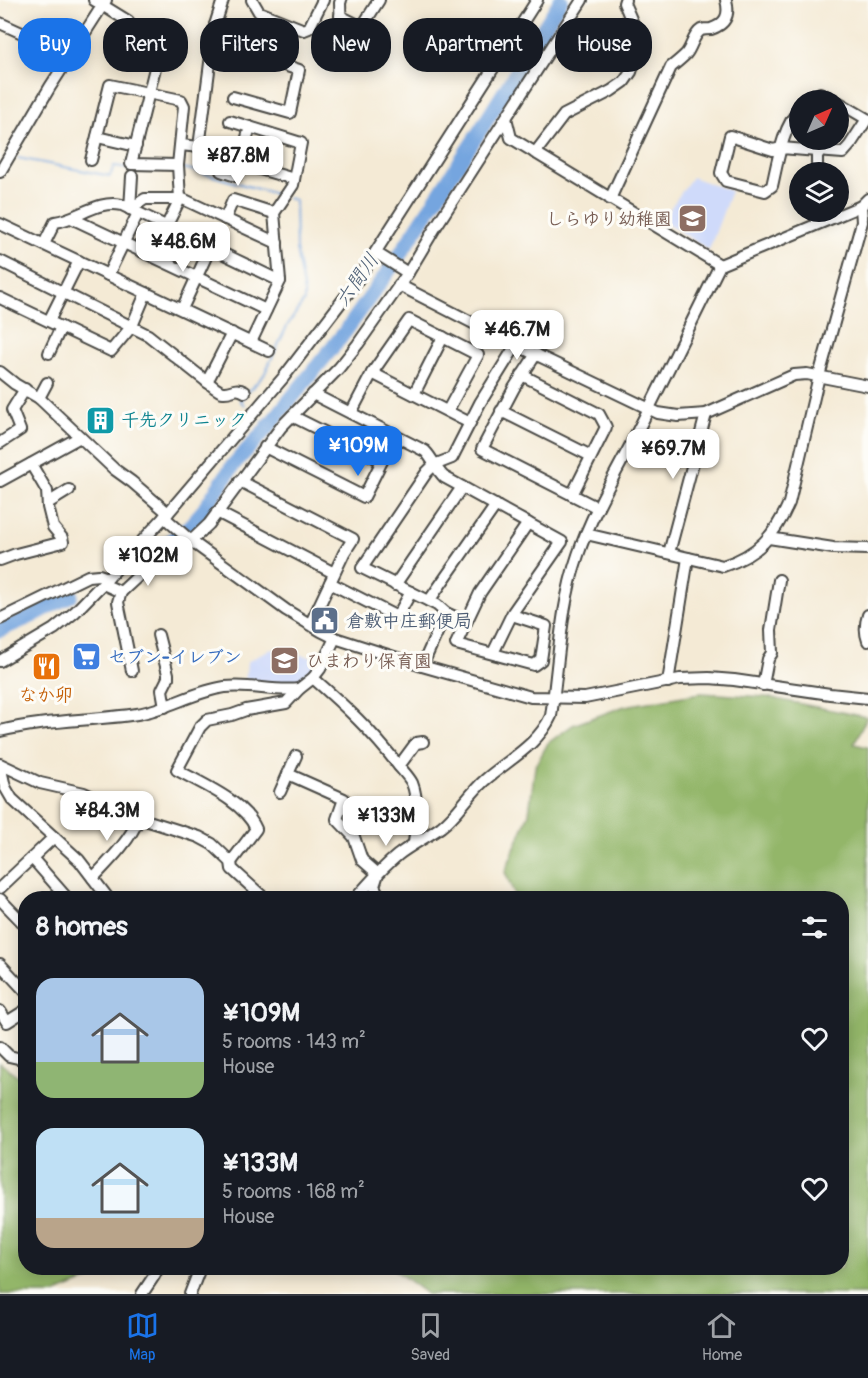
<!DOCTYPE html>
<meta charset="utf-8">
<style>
:root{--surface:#171b24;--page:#242831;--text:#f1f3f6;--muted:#9ea1a6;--line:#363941;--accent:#1a73e8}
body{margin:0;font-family:Pangolin,"Klee One",sans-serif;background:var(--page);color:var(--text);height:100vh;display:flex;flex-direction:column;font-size:22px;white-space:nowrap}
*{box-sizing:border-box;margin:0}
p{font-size:20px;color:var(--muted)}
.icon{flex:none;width:33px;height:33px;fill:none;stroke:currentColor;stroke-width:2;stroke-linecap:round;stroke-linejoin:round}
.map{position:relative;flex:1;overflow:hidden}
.drawer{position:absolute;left:18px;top:891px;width:831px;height:384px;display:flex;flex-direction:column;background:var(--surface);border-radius:24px;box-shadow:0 3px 15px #0003}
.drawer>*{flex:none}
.banner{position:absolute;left:18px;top:18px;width:832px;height:54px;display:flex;gap:12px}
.needle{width:39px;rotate:45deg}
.controls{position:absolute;left:789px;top:90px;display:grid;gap:12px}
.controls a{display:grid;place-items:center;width:60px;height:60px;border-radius:50%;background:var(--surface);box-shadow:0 3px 15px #0003;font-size:30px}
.price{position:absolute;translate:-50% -51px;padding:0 14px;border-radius:12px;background:#fff;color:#222;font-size:20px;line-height:39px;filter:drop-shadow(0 2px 3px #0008)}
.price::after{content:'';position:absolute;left:50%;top:36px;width:18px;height:14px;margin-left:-9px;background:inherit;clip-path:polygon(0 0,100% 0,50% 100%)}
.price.on{background:var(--accent);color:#fff}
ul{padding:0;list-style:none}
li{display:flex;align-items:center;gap:18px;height:150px;padding:0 18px}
li span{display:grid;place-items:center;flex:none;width:168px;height:120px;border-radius:18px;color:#555}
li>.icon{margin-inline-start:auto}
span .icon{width:72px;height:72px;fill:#fffc;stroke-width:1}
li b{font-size:26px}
h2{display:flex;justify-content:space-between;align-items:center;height:72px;padding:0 18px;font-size:26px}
.pill{padding:0 21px;border-radius:24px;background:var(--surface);box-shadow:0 3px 15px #0003;font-size:21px;line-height:54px}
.pill.on{background:var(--accent);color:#fff}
.menu{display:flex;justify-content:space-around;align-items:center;height:84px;border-top:2px solid var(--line);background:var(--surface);font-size:16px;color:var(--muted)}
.menu a{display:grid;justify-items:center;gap:3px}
.menu .on{color:var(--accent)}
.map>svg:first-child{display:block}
</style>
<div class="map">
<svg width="868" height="1294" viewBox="0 0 868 1294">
<rect width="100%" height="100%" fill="#fdfcf7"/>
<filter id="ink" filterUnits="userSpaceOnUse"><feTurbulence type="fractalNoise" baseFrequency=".0167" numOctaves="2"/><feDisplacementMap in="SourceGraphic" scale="12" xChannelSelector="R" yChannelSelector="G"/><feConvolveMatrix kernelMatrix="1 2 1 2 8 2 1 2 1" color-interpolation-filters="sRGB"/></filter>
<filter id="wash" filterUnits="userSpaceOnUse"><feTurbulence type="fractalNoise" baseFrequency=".008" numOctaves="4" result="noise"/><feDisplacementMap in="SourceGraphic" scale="24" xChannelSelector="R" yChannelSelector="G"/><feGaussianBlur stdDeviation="1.35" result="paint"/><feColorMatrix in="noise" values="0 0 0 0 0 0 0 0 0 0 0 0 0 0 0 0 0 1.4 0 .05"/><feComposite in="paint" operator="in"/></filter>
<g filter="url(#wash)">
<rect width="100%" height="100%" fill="#f4ead5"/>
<g fill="#cfdafa">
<polygon points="692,177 731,191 709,250 662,220"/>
<polygon points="270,649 322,659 319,666 296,687 245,684 247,662"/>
</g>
<g fill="#93b669" stroke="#5f704a" stroke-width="1.5">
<polygon points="701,693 766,697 867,717 854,744 868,747 868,1294 427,1294 392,1268 842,1268 842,898 516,898 505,872 529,813 535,767 548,743 573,725 625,706"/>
<polygon points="0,1063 25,1081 26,1268 115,1268 115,1269 54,1294 0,1294"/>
</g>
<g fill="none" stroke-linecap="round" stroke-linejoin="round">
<g stroke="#75a5df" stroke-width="2">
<polyline points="18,158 110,176 114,166 130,168"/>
<polyline points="181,168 192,170 282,196"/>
<polyline points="249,391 264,375 287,326 304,301 304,293 296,249 295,200 287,198"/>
<polyline points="244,405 240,400 245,395"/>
<polyline points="262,422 268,427"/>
</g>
<g stroke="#75a5df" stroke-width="15">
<polyline points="150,553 167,544 189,527 203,511 234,464 268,427 345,332 395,262 485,123 561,0"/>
<polyline points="0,630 32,616 71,595"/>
</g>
</g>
</g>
<g filter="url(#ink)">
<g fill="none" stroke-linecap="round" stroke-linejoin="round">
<defs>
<g id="minor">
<polyline points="94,0 128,21 121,58"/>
<polyline points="223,0 215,25 246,36 242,51 299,70 290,113 233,97"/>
<polyline points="252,0 259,12 304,30 309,28 323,0"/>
<polyline points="340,16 362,27 379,0"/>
<polyline points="0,23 70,55"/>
<polyline points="341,32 340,3 341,0"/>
<path d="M123,49C130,50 137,52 144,52C155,53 164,51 175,52"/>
<polyline points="159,52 131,164 178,165"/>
<polyline points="811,100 820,93 835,100"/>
<path d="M800,110C783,124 777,165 772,186L765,191L726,181L721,173L730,136L773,150L782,148L817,151"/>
<polyline points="506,118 511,138 720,265"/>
<polyline points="230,121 301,143 293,185 274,213 280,281 251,342"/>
<polyline points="97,137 136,146"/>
<polyline points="181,145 199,147 215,25"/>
<polyline points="535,153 564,115 611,91 624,82 631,72 637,54 637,33 624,3 625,0"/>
<polyline points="91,160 110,85 181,100 184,106 178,165 180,199 166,227"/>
<polyline points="239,163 294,179"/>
<polyline points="221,171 236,176 250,127"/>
<polyline points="0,172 50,87 106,0"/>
<polyline points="817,172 817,151 843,153 850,145 867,119 838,102"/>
<path d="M610,199L671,67C676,63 681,59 686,54C692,47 693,35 701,30C704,29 708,29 711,29C726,24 730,15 726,0"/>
<polyline points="130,209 145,199 183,199 277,243"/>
<polyline points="130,209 132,176"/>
<polyline points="71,218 266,310"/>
<polyline points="225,219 233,200 274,213"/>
<polyline points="0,224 269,351"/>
<polyline points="816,224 816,212"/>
<path d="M44,244L55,222C78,219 98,199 122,205L280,281"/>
<polyline points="376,253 408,273"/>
<path d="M0,261L148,335L215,388C217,389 220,392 223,392C233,393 234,386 245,392"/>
<polyline points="108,275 138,213"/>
<polyline points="399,285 516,345 658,413 678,416 706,414 794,375 807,374 868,386"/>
<polyline points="0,298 111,351 132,326 146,293"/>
<polyline points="182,309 210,248"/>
<polyline points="49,321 79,261"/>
<polyline points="49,353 61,327"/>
<polyline points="536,354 514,388 482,449 598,508"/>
<polyline points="0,372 15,384 39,398 114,469 132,482 168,513"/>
<polyline points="372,373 470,423"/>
<polyline points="522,375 599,414 606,427 572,495"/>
<polyline points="207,382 232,333"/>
<path d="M313,394L425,451C433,459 435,468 444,477L562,542L513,612L493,653"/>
<polyline points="414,394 443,337"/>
<polyline points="39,398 47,383"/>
<polyline points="501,411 591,456"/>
<polyline points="351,413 372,373 409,320 478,355 448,410"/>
<polyline points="0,443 20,430 12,410 25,389"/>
<polyline points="265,447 364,497 382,461 292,416"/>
<polyline points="382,461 395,435"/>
<polyline points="0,481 80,437"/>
<polyline points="240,481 353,539 344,553 310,625"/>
<polyline points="48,503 69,490"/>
<polyline points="217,512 334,573"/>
<polyline points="164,517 191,541 286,610 321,631 335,638 422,666 531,697 585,698 680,679 709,678 734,680 830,694 868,698"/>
<path d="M586,534L723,566C758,555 775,535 789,503L819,376L862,222L861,206"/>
<polyline points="769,538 833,548 868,549"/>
<polyline points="669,553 706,414"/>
<polyline points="0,560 16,554 63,542 62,538 53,527 48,507 47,491 31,464"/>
<polyline points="330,583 397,617 411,592"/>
<polyline points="103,584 121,592 149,566 191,541 209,524 281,427 339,368 358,344 408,273 435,228 582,0"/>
<polyline points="395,585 462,487"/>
<polyline points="121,592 118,602 132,671"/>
<polyline points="429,601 496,505"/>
<polyline points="512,615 546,626 541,660 534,665 456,644 480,593 528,523"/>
<path d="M868,615C865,624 865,633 868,641"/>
<polyline points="0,619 88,576 99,575 108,578"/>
<polyline points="466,622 446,613 437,605 362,568 427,472 434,465 452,458 480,403 516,345"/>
<polyline points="158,635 168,674 168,678 162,690 165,707"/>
<polyline points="0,661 54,629 75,612 108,578 168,513 283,378 355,284 537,0"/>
<polyline points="422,666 446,613"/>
<path d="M313,678C345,706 372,731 398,765C402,770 409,777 412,783C419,800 416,826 414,843"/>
<polyline points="668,682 688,558"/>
<polyline points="763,685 768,659 772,653 771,630 779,580"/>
<path d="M0,731C45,720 91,721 137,714C168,709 195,691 225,687C250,684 274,692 299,689"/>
<polyline points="296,756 288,774 344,799 337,819 354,837 362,860 378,874"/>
<polyline points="0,764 40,783 84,793 139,818 199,837 212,844 231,862 232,869 264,898"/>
<polyline points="0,765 5,787 12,799 79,860 108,898"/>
<polyline points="399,766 416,743 423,742"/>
<polyline points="280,792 288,774"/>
<polyline points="32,858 67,898"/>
<path d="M231,862L256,829C244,801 202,784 177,770L200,727L207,720L232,715L246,710L286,703L299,689L313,678L320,669L335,638"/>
<polyline points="377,877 374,886 380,898"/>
<path d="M93,878C110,860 129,842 139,818"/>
<polyline points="0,888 54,837"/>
<path d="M356,898C369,883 382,868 398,855C411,845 427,837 441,827C458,814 469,794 485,780C508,760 538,745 551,716C559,662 560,607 578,555C591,516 612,480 631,444C661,385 690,325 720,265L861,206L868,199"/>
<polyline points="0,899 26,926"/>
<polyline points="0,964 26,992"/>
<polyline points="0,1011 7,1022 26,1010"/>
<polyline points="0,1047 9,1056 26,1060"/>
<polyline points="142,1294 154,1276 158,1268"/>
<polyline points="190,1294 200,1268"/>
</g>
</defs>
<use href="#minor" stroke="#494844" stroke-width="14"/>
<use href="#minor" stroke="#fff" stroke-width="10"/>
</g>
</g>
<defs>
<symbol id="school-square" viewBox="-11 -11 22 22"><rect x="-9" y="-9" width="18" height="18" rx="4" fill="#8d6e63" stroke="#fdfcf7"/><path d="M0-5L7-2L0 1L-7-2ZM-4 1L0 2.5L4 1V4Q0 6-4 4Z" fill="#fff"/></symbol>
<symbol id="building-square" viewBox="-11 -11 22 22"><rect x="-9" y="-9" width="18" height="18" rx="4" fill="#0f9aa8" stroke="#fdfcf7"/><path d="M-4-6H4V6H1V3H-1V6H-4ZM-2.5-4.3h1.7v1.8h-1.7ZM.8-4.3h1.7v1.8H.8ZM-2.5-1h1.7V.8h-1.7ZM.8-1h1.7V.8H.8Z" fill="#fff"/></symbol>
<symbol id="civic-square" viewBox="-11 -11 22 22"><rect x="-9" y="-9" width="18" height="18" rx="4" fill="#5c6f8a" stroke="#fdfcf7"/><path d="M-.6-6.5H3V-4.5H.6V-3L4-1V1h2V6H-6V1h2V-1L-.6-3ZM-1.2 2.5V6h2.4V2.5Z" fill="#fff"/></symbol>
<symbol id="supermarket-square" viewBox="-11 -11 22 22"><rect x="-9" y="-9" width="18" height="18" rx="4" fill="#3f7fe0" stroke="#fdfcf7"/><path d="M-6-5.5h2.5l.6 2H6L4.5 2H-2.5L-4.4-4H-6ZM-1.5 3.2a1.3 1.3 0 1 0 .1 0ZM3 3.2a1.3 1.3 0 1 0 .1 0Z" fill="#fff"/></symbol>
<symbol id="restaurant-square" viewBox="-11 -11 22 22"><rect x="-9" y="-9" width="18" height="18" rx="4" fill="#e8710a" stroke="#fdfcf7"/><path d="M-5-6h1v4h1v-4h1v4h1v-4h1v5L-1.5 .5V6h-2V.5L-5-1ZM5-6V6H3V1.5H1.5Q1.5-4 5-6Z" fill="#fff"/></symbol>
</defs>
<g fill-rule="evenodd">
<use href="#school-square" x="676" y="202" width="33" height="33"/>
<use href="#building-square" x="84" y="404" width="33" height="33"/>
<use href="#civic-square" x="308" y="604" width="33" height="33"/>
<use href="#supermarket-square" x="70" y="640" width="33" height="33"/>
<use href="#school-square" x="268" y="644" width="33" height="33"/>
<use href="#restaurant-square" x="30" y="650" width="33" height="33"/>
</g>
<g text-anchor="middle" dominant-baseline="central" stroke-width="6" stroke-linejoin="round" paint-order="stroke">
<g font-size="18" font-weight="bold" fill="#785e54" stroke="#fdfcf7" text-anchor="end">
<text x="672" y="219">しらゆり幼稚園</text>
<text x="306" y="661" text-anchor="start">ひまわり保育園</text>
</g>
<g font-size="18" font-weight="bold" fill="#0d838f" stroke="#fdfcf7" text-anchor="start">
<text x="121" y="420">千先クリニック</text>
</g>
<g font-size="18" font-weight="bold" fill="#4e5e75" stroke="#fdfcf7" text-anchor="start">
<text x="346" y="621">倉敷中庄郵便局</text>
</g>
<g font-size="18" font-weight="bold" fill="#366cbe" stroke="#fdfcf7" text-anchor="start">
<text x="108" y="657">セブン-イレブン</text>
</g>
<g font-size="18" font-weight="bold" fill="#c56008" stroke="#fdfcf7">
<text x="46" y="695">なか卯</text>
</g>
<g font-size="20" font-style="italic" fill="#495c73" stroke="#fdfcf7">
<text transform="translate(357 280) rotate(-55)">六間川</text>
</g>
</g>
</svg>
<div class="controls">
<a><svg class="needle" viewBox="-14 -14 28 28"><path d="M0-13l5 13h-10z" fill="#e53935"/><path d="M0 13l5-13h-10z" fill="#9ea1a6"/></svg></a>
<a><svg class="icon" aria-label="layers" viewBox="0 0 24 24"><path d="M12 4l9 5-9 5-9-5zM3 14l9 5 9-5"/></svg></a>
</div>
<b class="price" style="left:238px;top:187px">¥87.8M</b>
<b class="price" style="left:183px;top:273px">¥48.6M</b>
<b class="price" style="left:517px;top:361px">¥46.7M</b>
<b class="price on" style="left:358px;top:477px">¥109M</b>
<b class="price" style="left:673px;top:480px">¥69.7M</b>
<b class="price" style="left:148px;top:587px">¥102M</b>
<b class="price" style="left:107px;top:842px">¥84.3M</b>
<b class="price" style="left:386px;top:847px">¥133M</b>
<div class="banner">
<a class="pill on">Buy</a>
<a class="pill">Rent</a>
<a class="pill">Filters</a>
<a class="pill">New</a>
<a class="pill">Apartment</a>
<a class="pill">House</a>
</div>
<section class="drawer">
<h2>8 homes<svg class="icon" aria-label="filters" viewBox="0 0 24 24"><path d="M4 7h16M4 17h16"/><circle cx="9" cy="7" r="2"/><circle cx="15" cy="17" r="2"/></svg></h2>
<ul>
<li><span style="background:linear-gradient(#a9c7e8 70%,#8fb573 0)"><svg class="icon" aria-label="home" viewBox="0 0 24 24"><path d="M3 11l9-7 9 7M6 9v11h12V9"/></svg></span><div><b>¥109M</b><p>5 rooms · 143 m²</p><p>House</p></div><svg class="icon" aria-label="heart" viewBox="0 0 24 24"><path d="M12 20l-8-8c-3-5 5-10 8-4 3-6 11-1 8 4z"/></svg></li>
<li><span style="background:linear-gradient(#bfe0f5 75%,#b9a48a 0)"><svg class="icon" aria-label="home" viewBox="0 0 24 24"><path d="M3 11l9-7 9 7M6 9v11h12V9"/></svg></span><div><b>¥133M</b><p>5 rooms · 168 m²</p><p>House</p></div><svg class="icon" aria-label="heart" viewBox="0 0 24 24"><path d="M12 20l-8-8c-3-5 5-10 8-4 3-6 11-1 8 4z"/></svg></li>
</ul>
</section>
</div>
<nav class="menu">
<a class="on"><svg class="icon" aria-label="map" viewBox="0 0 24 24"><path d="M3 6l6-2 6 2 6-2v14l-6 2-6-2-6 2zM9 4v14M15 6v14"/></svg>Map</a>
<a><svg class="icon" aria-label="saved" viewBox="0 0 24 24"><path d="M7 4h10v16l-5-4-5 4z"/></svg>Saved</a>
<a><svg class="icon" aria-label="home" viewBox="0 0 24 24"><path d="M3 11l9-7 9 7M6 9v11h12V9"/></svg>Home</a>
</nav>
